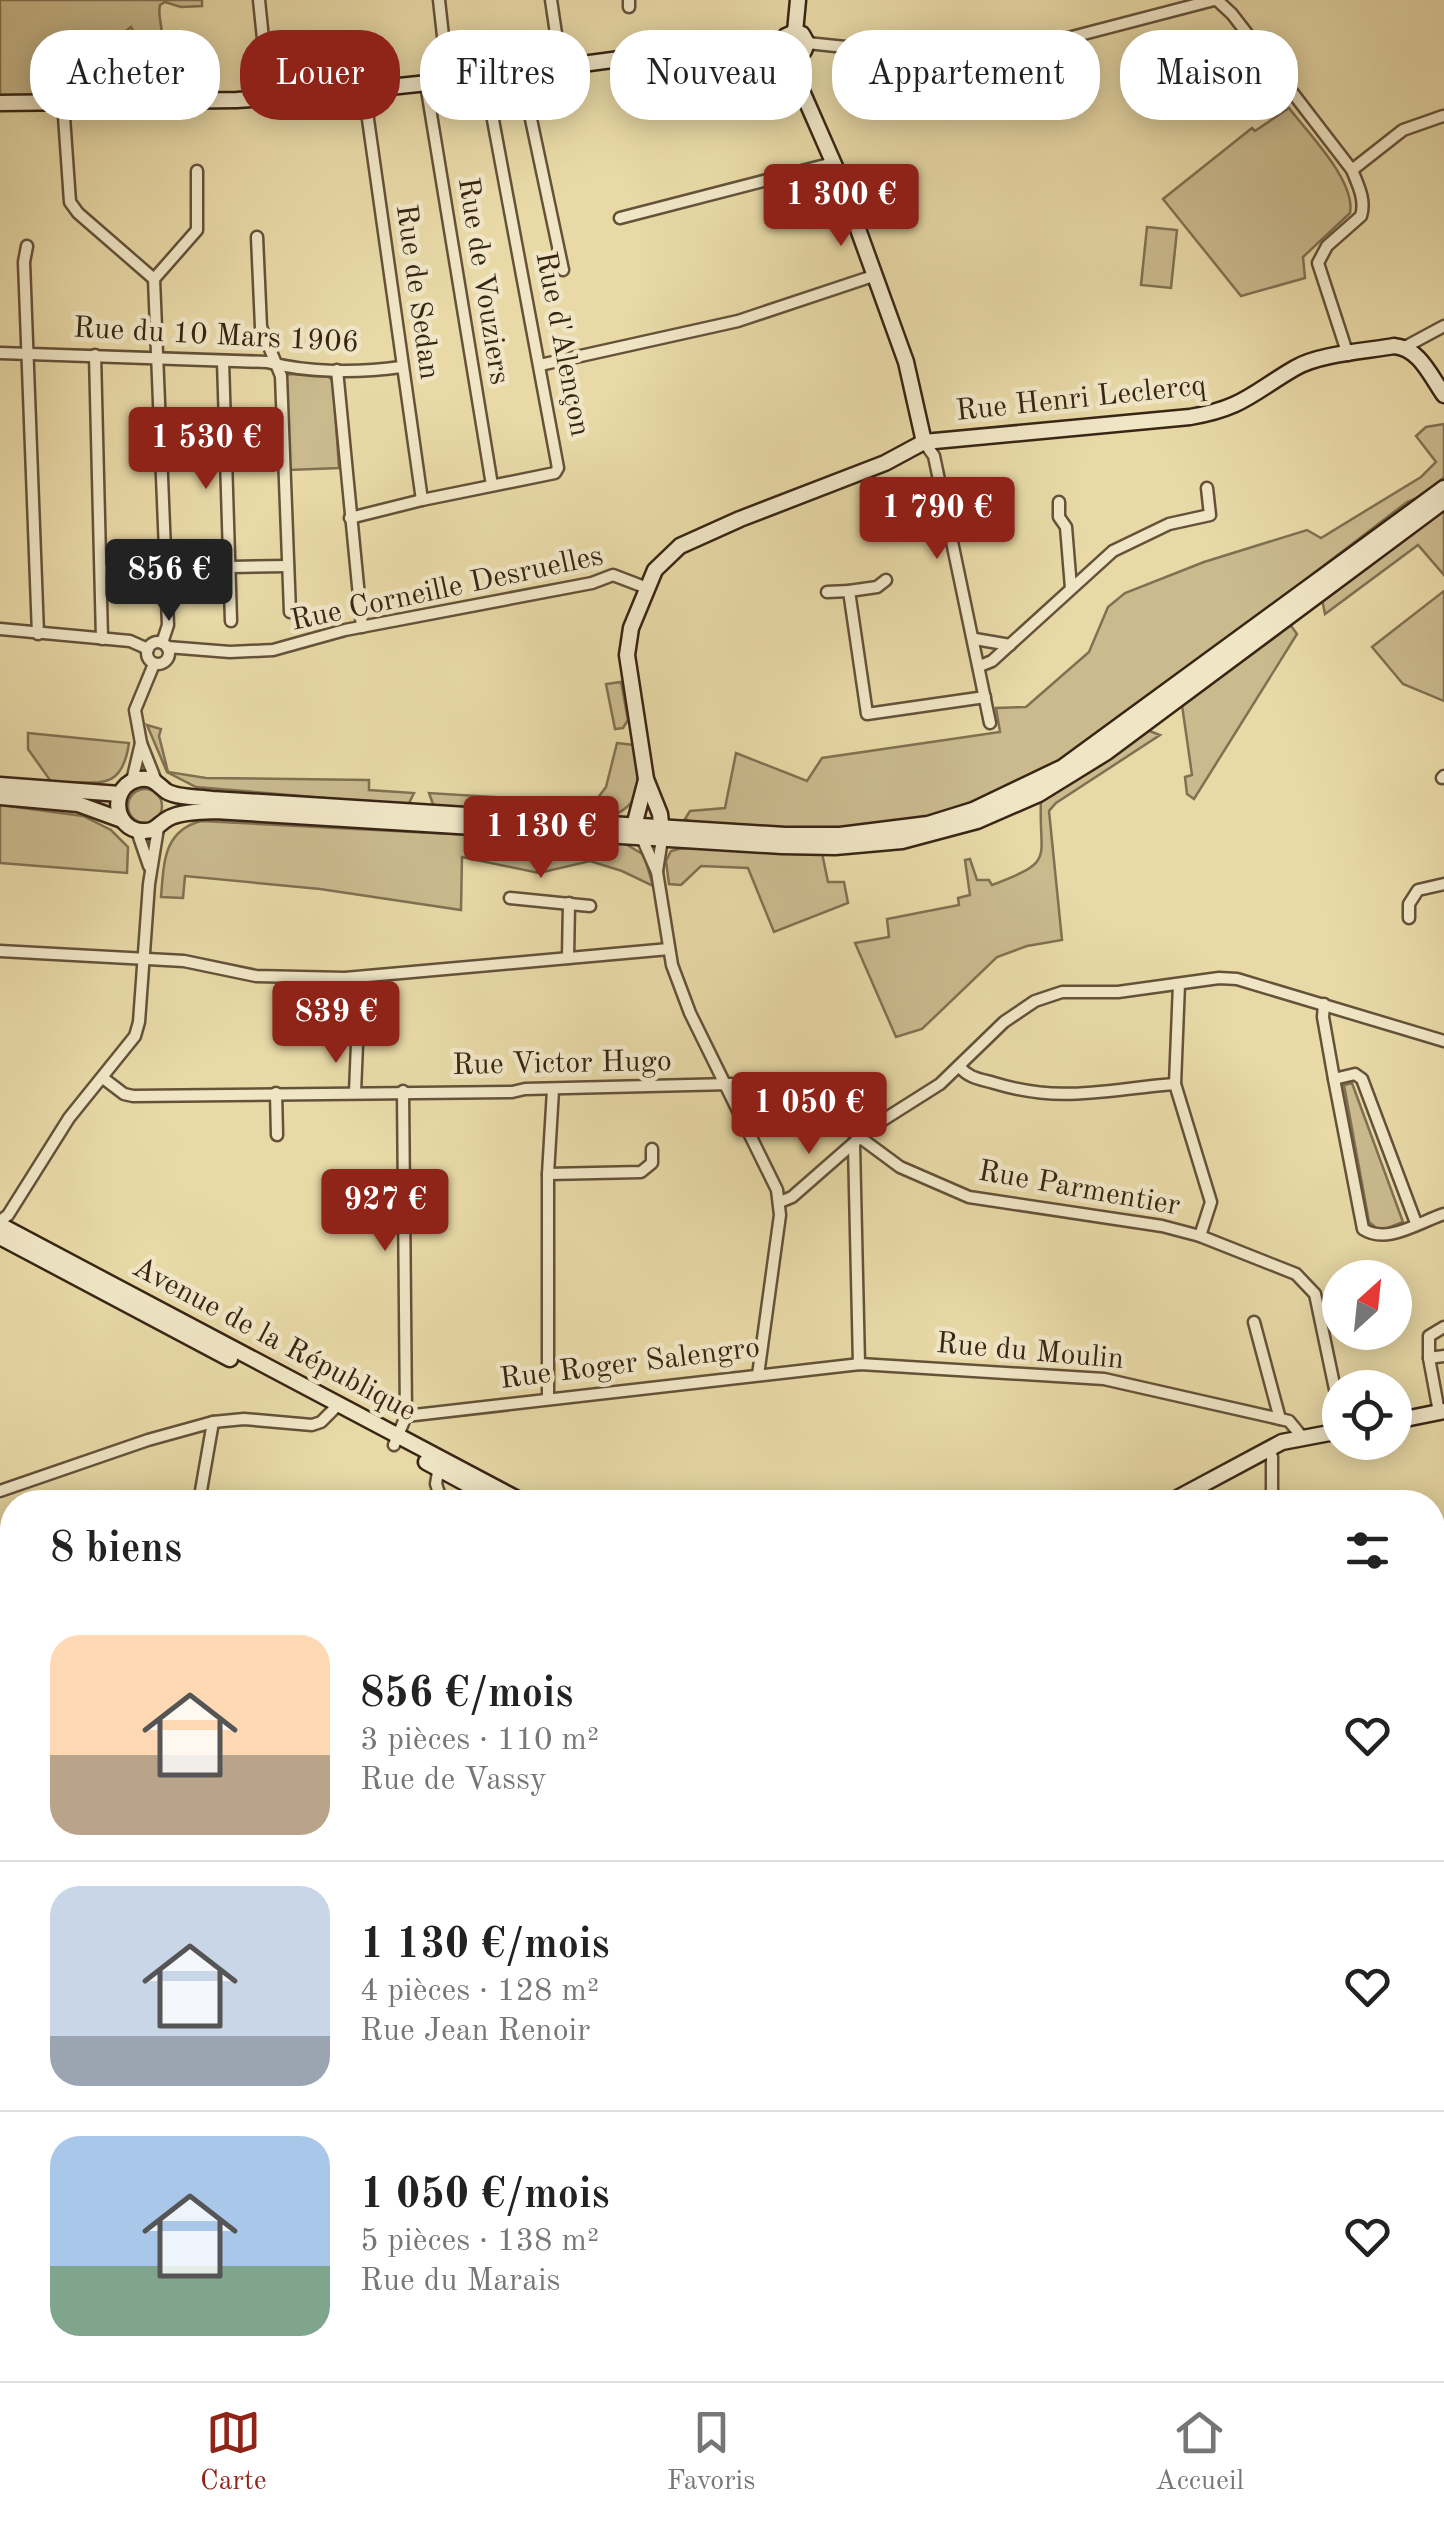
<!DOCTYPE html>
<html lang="fr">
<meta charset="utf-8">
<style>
:root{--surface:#fff;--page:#f2f2f2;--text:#222;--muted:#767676;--line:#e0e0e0;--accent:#8f2418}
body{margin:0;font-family:"Old Standard TT",serif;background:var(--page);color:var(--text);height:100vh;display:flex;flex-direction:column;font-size:38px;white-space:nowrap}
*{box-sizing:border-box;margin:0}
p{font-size:32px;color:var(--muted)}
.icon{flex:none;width:55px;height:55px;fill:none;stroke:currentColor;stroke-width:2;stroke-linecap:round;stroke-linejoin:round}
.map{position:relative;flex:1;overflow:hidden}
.side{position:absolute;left:0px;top:1490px;width:1445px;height:892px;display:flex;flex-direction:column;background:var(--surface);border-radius:40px 40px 0 0;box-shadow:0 5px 25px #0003}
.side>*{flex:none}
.banner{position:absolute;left:30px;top:30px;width:1385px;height:90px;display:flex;gap:20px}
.needle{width:65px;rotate:27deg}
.tools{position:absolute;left:1322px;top:1260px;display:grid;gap:20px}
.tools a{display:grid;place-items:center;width:90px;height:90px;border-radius:50%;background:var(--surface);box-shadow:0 5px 25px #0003;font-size:50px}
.price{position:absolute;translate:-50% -85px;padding:0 22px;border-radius:10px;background:var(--accent);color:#fff;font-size:32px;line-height:65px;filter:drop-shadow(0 2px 5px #0008)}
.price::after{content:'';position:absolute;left:50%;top:60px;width:30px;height:22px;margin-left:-15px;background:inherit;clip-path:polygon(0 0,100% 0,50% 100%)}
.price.current{background:#222;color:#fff}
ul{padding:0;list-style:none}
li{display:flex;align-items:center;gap:30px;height:250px;padding:0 50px}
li+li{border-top:2px solid var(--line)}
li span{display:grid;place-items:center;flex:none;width:280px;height:200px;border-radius:30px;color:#555}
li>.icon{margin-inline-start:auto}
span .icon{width:120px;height:120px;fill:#fffc;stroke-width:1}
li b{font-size:42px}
h2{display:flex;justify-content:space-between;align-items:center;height:120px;padding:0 50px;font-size:42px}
.pill{padding:0 35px;border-radius:40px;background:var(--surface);box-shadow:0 5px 25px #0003;font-size:35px;line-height:90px}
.pill.current{background:var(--accent);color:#fff}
.tabs{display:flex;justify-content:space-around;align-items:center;height:140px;border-top:2px solid var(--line);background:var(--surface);font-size:28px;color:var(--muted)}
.tabs a{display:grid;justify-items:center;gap:5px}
.tabs .current{color:var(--accent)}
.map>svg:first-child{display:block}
</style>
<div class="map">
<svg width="1444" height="2381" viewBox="0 0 1444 2381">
<rect width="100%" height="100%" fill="#e8d9a7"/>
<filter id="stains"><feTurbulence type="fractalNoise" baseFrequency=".002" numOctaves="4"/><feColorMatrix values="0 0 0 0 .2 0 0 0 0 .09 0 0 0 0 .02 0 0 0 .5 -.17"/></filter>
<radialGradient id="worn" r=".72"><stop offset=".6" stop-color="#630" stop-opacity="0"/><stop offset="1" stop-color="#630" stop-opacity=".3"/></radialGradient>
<g fill="#caba8e" stroke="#817051" stroke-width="2.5">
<path d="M0,0H202V6L181,7L165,2L160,5C157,18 164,27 161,39L139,43L131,27L122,34L113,32L116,95H0Z"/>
<path d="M1289,108C1308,133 1356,181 1350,213L1303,257L1305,278L1241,296L1163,199L1252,128L1255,131Z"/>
<polygon points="1147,227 1177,230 1171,288 1141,285"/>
<polygon points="290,374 328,376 333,381 339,468 289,470 286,376"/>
<path d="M1444,424V477L1426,494L1407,502L1080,752C1007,794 925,830 839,832C791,832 741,825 692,822L685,819L690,811L725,808L736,753L807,781L822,758L1000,732L996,708L1026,707L1089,652L1108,607L1125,593L1204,562L1307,530L1321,538L1421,477L1436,462L1416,436L1426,427Z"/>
<polygon points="1444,508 1444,575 1418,545 1325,614 1322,599"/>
<polygon points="1444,591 1444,701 1403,684 1372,647"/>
<polygon points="1289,623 1297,634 1194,799 1187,794 1185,777 1192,775 1182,705"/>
<polygon points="621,682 628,720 623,728 615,729 606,684"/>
<polygon points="147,725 161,729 159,736 168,772 206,778 369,780 369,790 414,793 408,805 196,787 167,772"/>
<path d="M1147,730L1160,735L1056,803L1049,811L1062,940L1027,946L997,957L922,1029L896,1037L855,943L889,937L887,919L959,905L958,898L970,895L965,860L970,859L977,880H989L992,885C1058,860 1038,860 1041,799Z"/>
<path d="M28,733L129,743C121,798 92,778 52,783L28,749Z"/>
<path d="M617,743L634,745C639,779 647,804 607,818L434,807L429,793L594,803L606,787Z"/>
<circle cx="145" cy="806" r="17"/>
<polygon points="0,805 83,816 111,830 128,847 127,873 0,863"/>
<path d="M201,821L624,843L644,855L653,886L622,871L590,861L539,873L462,857L461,910L320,889L185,876L183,898L161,897C164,863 163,831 201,821Z"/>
<polygon points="683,848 822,853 828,882 844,882 848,903 774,932 748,868 701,866 681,885 669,884 666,861 671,851"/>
<polygon points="1352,1083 1403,1222 1380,1231 1369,1222 1344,1085"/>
<polygon points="1433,1523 1444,1523 1444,1630 1433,1631"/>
<polygon points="12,1758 12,2112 0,2105 0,1761"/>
<polygon points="1439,2198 1444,2199 1444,2330 1438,2330 1436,2372 1444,2373 1444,2381 1426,2381 1427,2370 1432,2370 1433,2295"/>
<polygon points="755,2370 799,2370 797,2381 749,2381"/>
<polygon points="1280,2370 1378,2370 1377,2381 1280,2381"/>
</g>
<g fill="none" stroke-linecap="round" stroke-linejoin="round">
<defs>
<g id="street">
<polyline points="259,0 269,97"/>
<polyline points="439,0 448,81"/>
<polyline points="551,0 561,67"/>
<polyline points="629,0 629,7"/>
<path d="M1217,0L1232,14L1352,170C1358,185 1366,200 1361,216L1327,246L1318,263L1348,355"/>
<polyline points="807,43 980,61 1214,0"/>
<polyline points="521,72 563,270"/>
<polyline points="426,84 492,485"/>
<polyline points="364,91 422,500"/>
<polyline points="63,102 70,202 78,213 154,279"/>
<polyline points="1352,170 1403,130 1443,116"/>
<polyline points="620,218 833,163"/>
<polyline points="257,237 261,327 281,376 290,612"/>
<polyline points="27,246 24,262 38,634"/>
<polyline points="154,279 168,625 162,643"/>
<polyline points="154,279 197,230 197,171"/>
<polyline points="1405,347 1444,326"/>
<path d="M0,353L267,362C308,373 359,373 401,367"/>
<polyline points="95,355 102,639"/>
<polyline points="223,361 231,621"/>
<polyline points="540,365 738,321 873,276"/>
<polyline points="337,370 362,627"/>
<polyline points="924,442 934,456 990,723"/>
<polyline points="1059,502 1059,517 1066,527 1071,588"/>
<polyline points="350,518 422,500 555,473 558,468 485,77"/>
<polyline points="231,567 288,566"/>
<polyline points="102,570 166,568"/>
<polyline points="886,580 877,587 849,591 867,714 985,697"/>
<polyline points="827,592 849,591"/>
<polyline points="0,629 130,641 148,649"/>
<polyline points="975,639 1010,645"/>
<circle cx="158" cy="653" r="11"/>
<polyline points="167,647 230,652 273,650 345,630 592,583 613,575 647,588"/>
<polyline points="154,664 135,710 141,743 156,781"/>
<polyline points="980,666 992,661 1113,551 1169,524 1210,515 1207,488"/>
<polyline points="1442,778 1444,776"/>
<polyline points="132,781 141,743"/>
<polyline points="137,831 149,866"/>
<polyline points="642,838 657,872 672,965 690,1013 777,1190 780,1215 758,1375"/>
<polyline points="657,871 662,839"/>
<polyline points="510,898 590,906"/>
<polyline points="1409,918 1409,904 1418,890 1444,884"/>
<polyline points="0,951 184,961 256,976 345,978 669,949"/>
<polyline points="568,958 569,903"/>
<polyline points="1179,984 1175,1084 1211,1202 1200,1236"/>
<polyline points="1324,1004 1323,1017 1334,1079"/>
<polyline points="348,1025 362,1038 357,1044 355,1092"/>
<path d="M959,1066C968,1078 980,1079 994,1083C1063,1104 1107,1089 1175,1084"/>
<polyline points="103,1078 124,1094 133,1096 512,1092 525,1089 731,1084 782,1091 823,1110 900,1167 969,1197 1162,1226 1200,1236 1296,1274 1315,1294 1340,1413"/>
<polyline points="276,1093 277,1135"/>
<polyline points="854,1145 859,1364"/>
<polyline points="548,1174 641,1172 652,1163 652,1149"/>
<polyline points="780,1202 792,1197 872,1127 940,1084 1004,1022 1035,1001 1062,992 1118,992 1219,978 1237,979 1444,1041"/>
<polyline points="0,1221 8,1215 69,1118 135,1036 139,1022 149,884 158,828"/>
<path d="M1416,1223L1362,1079L1355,1074L1334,1079L1363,1229C1387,1245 1419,1222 1444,1214"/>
<polyline points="1254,1322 1280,1419"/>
<polyline points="1429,1358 1444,1356"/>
<polyline points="548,1399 548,1174 553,1090"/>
<polyline points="1439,1412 1429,1358 1429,1336 1444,1327"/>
<polyline points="406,1416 860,1364 1104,1379 1289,1421 1303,1438"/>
<polyline points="394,1445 406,1416 403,1091"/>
<polyline points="1269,1448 1272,1457 1272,1502"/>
<polyline points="439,1466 436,1484 442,1502"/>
<polyline points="0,1491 148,1440 213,1422 244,1419 312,1425 321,1422 338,1405"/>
<polyline points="199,1502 213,1422"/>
<polyline points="6,1693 12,1659"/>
<polyline points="1432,1850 1444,1824"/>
<polyline points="1432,2113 1444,2119"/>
<polyline points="0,2142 12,2148"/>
<polyline points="0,2317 12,2318"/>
<polyline points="338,2370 340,2381"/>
<polyline points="265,2381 267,2370"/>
<polyline points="1144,2381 1149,2370"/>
</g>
<g id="secondary">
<polyline points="795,32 786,36 785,50 796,55"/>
<polyline points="795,32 802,34 807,43 804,51 796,55"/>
<polyline points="795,32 798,0"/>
<polyline points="796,55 798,82 837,171 906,362 924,442"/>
<polyline points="0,103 237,100 313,95 485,77 710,47 783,42"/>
<path d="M1444,488L1063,767L973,810L928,824L840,835H785L212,799C199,797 177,798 166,791C157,784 153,777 140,779C109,784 112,830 143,831C156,832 159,823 169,818C182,811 201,812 215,811L782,846L835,847L902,841L977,821L1039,794L1107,752L1444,501"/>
<polyline points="0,785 120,794"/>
<polyline points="0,797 78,804 122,820"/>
<polyline points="634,826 646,780"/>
<path d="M662,833L660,814L646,779L627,655L631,628L655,570L680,546L740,519L885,463L924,442L1190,417C1243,408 1252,393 1295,368C1318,354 1366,351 1394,346C1419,348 1430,375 1444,395"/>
<polyline points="0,1225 523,1502"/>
<polyline points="0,1237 230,1359"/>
<polyline points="1395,1421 1444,1411"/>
<polyline points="426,1462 500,1502"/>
<polyline points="1170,1502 1282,1442 1340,1431"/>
<polyline points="1432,1985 1444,1991"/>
<polyline points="1432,1998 1444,2004"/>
</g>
</defs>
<use href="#street" stroke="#645239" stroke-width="15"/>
<use href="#secondary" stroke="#382514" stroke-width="19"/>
<use href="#street" stroke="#f0e6c6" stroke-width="10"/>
<use href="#secondary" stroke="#f0e6c6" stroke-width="14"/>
<defs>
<g id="rail">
<polyline points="0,2118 12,2125"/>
<polyline points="475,2370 495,2381"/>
</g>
</defs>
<use href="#rail" stroke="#382514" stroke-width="8"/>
<use href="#rail" stroke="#f0e6c6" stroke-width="4" stroke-dasharray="11" stroke-linecap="butt"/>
</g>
<g text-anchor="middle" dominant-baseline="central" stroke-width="9" stroke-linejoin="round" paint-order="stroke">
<g font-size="30" fill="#382514" stroke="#f0e6c6">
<text transform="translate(483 281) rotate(81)">Rue de Vouziers</text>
<text transform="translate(417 292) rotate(82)">Rue de Sedan</text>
<text transform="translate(216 336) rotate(3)">Rue du 10 Mars 1906</text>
<text transform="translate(562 344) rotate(79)">Rue d'Alençon</text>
<text transform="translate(1081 399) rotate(-6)">Rue Henri Leclercq</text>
<text transform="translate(447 589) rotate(-12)">Rue Corneille Desruelles</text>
<text transform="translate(562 1064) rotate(-1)">Rue Victor Hugo</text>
<text transform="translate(1079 1189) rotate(10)">Rue Parmentier</text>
<text transform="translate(274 1340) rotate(28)">Avenue de la République</text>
<text transform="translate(1030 1352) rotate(5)">Rue du Moulin</text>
<text transform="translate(630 1364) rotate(-7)">Rue Roger Salengro</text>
</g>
</g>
<rect width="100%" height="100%" filter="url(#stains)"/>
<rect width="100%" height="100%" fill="url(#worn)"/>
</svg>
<div class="tools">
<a><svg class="needle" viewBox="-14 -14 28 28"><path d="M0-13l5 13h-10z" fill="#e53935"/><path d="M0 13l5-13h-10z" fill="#767676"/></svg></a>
<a><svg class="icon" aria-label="locate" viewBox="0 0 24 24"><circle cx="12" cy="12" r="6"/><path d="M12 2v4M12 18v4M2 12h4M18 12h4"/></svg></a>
</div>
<b class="price" style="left:841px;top:249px">1 300 €</b>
<b class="price" style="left:206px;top:492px">1 530 €</b>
<b class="price" style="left:937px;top:562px">1 790 €</b>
<b class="price current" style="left:169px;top:624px">856 €</b>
<b class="price" style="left:541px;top:881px">1 130 €</b>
<b class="price" style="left:336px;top:1066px">839 €</b>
<b class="price" style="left:809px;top:1157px">1 050 €</b>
<b class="price" style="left:385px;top:1254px">927 €</b>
<div class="banner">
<a class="pill">Acheter</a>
<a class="pill current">Louer</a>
<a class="pill">Filtres</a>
<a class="pill">Nouveau</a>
<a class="pill">Appartement</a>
<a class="pill">Maison</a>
</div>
<section class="side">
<h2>8 biens<svg class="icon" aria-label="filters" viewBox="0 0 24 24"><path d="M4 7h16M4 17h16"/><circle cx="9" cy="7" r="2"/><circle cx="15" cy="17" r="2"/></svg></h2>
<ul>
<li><span style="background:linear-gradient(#ffd9b3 60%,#b9a48a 0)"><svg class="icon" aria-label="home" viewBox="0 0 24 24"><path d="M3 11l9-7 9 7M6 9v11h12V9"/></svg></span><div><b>856 €/mois</b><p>3 pièces · 110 m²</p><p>Rue de Vassy</p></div><svg class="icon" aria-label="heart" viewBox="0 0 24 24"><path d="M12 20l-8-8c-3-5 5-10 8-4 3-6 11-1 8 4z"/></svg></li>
<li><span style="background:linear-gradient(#c9d6e8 75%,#9aa5b1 0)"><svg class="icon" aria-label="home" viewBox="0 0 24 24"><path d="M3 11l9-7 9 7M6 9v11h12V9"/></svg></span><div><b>1 130 €/mois</b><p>4 pièces · 128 m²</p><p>Rue Jean Renoir</p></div><svg class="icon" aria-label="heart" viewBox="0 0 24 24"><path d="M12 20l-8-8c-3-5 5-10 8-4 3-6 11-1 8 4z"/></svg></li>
<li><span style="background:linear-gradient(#a9c7e8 65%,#7fa58c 0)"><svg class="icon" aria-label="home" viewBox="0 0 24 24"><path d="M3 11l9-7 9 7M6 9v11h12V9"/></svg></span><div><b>1 050 €/mois</b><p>5 pièces · 138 m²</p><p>Rue du Marais</p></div><svg class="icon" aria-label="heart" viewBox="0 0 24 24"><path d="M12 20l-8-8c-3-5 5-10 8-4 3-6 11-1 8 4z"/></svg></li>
</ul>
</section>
</div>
<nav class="tabs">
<a class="current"><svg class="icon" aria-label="map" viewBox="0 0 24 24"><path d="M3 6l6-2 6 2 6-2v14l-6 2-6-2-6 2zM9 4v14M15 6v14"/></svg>Carte</a>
<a><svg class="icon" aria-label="saved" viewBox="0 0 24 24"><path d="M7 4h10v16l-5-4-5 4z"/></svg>Favoris</a>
<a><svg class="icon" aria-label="home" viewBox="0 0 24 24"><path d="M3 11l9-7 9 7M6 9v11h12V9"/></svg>Accueil</a>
</nav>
